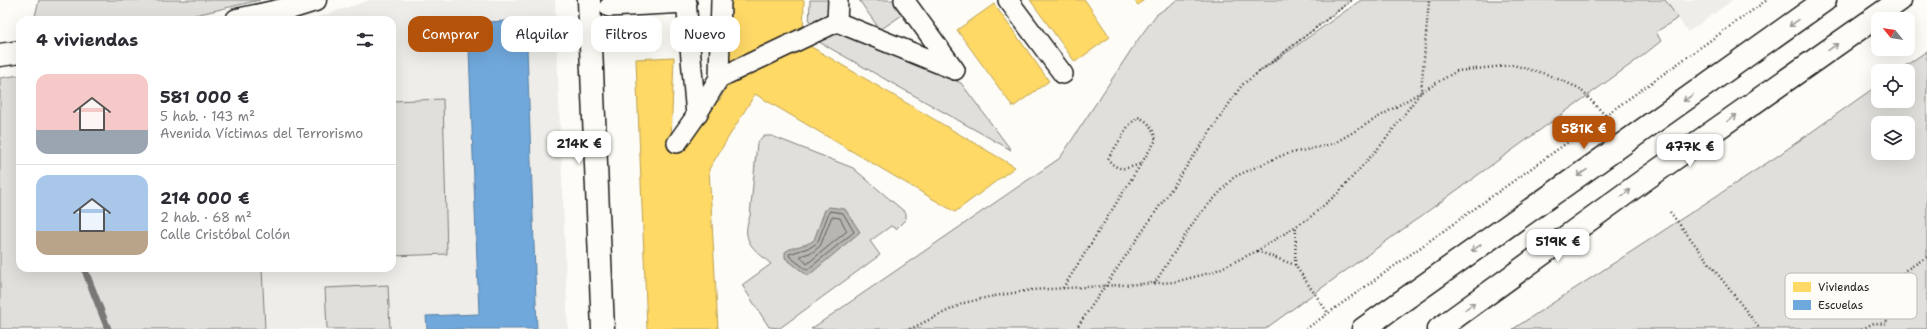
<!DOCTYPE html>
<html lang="es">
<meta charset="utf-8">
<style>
:root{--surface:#fff;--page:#f2f2f3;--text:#2b2b33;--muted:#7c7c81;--line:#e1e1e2;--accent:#b45309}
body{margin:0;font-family:"Shantell Sans",sans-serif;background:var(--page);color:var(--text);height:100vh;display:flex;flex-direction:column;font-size:15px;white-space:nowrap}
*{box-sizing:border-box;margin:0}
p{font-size:13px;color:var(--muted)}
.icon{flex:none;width:22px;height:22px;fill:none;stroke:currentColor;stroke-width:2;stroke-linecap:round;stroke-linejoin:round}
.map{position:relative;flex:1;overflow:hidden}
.details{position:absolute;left:16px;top:16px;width:380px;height:256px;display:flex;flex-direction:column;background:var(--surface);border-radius:12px;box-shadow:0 4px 16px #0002}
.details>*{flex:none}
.top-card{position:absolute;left:408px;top:16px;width:380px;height:36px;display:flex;gap:8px}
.needle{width:26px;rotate:300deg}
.fabs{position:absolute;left:1871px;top:12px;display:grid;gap:8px}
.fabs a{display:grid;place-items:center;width:44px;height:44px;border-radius:8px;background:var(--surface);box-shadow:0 4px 16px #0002;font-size:20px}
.price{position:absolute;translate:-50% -34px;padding:0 9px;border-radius:8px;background:#fff;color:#222;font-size:13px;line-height:26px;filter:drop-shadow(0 1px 2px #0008)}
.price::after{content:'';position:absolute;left:50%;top:24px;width:12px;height:9px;margin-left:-6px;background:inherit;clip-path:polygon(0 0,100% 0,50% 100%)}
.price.active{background:var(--accent);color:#fff}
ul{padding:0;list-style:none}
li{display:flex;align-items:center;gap:12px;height:100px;padding:0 20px}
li+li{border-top:1px solid var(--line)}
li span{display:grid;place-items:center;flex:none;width:112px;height:80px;border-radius:12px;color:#555}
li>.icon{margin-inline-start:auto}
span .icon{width:48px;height:48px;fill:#fffc;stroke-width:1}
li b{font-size:17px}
h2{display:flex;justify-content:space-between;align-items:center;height:48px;padding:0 20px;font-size:17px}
.tag{padding:0 14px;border-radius:12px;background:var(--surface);box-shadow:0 4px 16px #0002;font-size:14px;line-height:36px}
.tag.active{background:var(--accent);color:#fff}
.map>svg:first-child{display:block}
</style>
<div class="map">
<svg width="1927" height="329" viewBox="0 0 1927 329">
<rect width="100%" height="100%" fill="#fdfcf7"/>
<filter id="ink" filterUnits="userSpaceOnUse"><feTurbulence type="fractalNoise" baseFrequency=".025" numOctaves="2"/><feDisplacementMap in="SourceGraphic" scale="8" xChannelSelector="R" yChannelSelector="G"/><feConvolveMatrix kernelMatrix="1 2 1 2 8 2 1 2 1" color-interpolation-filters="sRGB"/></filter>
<g filter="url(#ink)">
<g fill="#eeede9">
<polygon points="370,0 555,0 568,329 264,329 262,268 392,268 392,20 310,20"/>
<polygon points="1665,0 1733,0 1688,32"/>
</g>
<g fill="#e0dfdb" stroke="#7e7e7c" fill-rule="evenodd">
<polygon points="39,0 260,0 174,20 34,20"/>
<polygon points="810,0 834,0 833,15 809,27"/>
<polygon points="859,0 901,0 908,11 880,30"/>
<polygon points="1177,0 1352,0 1255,75 1361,0 1665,0 1678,18 1656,32 1661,41 1641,57 1265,329 811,329 1060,158 1137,41 1156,15"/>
<polygon points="833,30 961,83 1011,150 812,38"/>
<path d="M1927,51V329H1513L1776,157L1878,85V101H1908V71H1898ZM1878,123H1908V153H1878Z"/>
<polygon points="20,75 20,268 262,268 265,329 0,329 0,78"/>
<polygon points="443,99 447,254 392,256 392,101"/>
<path d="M763,136H772L853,168L906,213V219L896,229L891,226L870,241L880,255L780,328L769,327L742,285L771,264C754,249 740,241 750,216L757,143Z"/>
<polygon points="388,285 390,329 327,329 325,288"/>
</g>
<path fill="#b7b6b2" stroke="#797876" d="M829,207L845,209L860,232L808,276L785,258V252C794,245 805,247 814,240L825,210Z"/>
<g fill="#ffd966" stroke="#bba050">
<polygon points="731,0 804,0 803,42 1015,167 955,212 755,94 709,169 718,329 647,329 636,59 674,57 671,141 712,101 719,101 728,85"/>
<polygon points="1030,0 1085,0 1110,37 1075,62"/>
<polygon points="1134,0 1144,0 1138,5"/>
<polygon points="994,4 1049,81 1013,107 957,30"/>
</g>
<polygon fill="#6fa8dc" stroke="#567ea2" points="526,20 537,329 427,329 426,316 479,314 468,23"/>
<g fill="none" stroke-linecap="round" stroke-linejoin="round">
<g stroke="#5a5a58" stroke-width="1">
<polygon points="830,211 843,213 854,232 807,270 790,257 789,254 811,247 817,243"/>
<polygon points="832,217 840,218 847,231 807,264 800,256 813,252 820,246"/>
</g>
<polyline stroke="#797876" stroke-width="7" points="84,268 108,329"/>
<defs>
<g id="pedestrian">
<polyline points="1008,0 1063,74"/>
<polyline points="609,7 687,3"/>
<polyline points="837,22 838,0"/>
<polyline points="719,78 837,22 955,70 904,0"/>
<polyline points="696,116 719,78 721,0"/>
<polyline points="677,143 696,116 686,0"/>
</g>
<g id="minor">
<polyline points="589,0 603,329"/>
<polyline points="237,20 283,10 315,0"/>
<polyline points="0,55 20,52"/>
<polyline points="1363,329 1825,0"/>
<polyline points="1439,329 1647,178 1900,0"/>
</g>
</defs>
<use href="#pedestrian" stroke="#1c1c1c" stroke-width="22"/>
<use href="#minor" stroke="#1c1c1c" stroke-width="25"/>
<g stroke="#1c1c1c" stroke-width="2.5" stroke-dasharray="1 3" stroke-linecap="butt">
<polyline points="1670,212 1760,329"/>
<polyline points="1257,251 1295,265 1328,313"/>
<polyline points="1295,265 1296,226"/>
<polyline points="1154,284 1197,217 1234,177 1283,155 1333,144 1421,92 1429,0"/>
<path d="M1063,288L1156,140C1152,128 1150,122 1138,117L1129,125L1108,159C1117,172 1126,169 1140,164"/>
<polyline points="910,329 964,303 989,297 1031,290 1175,282 1213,272 1257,251 1309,218 1338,193 1382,144 1421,92 1457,71 1513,65 1546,74 1579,88 1605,115 1612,125"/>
<polyline points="1076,329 1242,85 1352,0"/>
<polyline points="1306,329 1767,0"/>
<polyline points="1862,329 1874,323 1886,324 1895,283 1906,270 1927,257"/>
</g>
<use href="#pedestrian" stroke="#fdfcf7" stroke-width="19"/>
<use href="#minor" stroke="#fdfcf7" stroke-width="22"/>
</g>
<defs><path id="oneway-shaft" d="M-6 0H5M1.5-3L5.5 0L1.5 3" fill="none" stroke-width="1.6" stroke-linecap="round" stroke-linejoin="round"/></defs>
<g stroke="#989794">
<use href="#oneway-shaft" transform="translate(1794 23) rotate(145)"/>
<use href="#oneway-shaft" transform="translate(1833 47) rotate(-35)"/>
<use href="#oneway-shaft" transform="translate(1688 98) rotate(145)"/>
<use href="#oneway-shaft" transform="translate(1732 118) rotate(-35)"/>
<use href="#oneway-shaft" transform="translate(1582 173) rotate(145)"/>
<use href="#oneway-shaft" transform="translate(1626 193) rotate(-36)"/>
<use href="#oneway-shaft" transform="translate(1476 248) rotate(145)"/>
<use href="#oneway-shaft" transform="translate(1470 306) rotate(-36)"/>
</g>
</g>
<rect x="1785" y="273" width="132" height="46" rx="6" fill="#fdfcf7" stroke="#bab9b5" stroke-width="1"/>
<rect x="1793" y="282" width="18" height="10" fill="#ffd966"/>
<rect x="1793" y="300" width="18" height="10" fill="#6fa8dc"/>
<g font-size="11" fill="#1c1c1c">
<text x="1818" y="291">Viviendas</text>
<text x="1818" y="309">Escuelas</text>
</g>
</svg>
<div class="fabs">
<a><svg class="needle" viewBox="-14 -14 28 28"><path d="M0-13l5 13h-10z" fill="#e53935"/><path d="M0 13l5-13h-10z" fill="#7c7c81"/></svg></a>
<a><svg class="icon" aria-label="locate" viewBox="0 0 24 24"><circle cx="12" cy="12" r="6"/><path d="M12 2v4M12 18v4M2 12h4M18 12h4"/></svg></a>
<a><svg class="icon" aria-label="layers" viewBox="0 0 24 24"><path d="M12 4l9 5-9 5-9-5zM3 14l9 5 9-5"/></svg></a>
</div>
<b class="price active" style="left:1584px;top:150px">581K €</b>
<b class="price" style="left:579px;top:165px">214K €</b>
<b class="price" style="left:1690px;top:168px">477K €</b>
<b class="price" style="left:1558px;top:263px">519K €</b>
<div class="top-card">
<a class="tag active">Comprar</a>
<a class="tag">Alquilar</a>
<a class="tag">Filtros</a>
<a class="tag">Nuevo</a>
</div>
<section class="details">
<h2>4 viviendas<svg class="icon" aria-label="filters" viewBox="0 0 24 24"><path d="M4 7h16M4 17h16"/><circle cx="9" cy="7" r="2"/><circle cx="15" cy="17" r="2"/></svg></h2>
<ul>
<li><span style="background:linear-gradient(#f6c9c9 70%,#9aa5b1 0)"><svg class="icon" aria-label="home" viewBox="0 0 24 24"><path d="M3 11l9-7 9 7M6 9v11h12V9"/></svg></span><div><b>581 000 €</b><p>5 hab. · 143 m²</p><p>Avenida Víctimas del Terrorismo</p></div></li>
<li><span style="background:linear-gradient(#a9c7e8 70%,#b9a48a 0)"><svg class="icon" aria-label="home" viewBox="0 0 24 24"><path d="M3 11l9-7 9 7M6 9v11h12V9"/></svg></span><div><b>214 000 €</b><p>2 hab. · 68 m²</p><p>Calle Cristóbal Colón</p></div></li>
</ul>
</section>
</div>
